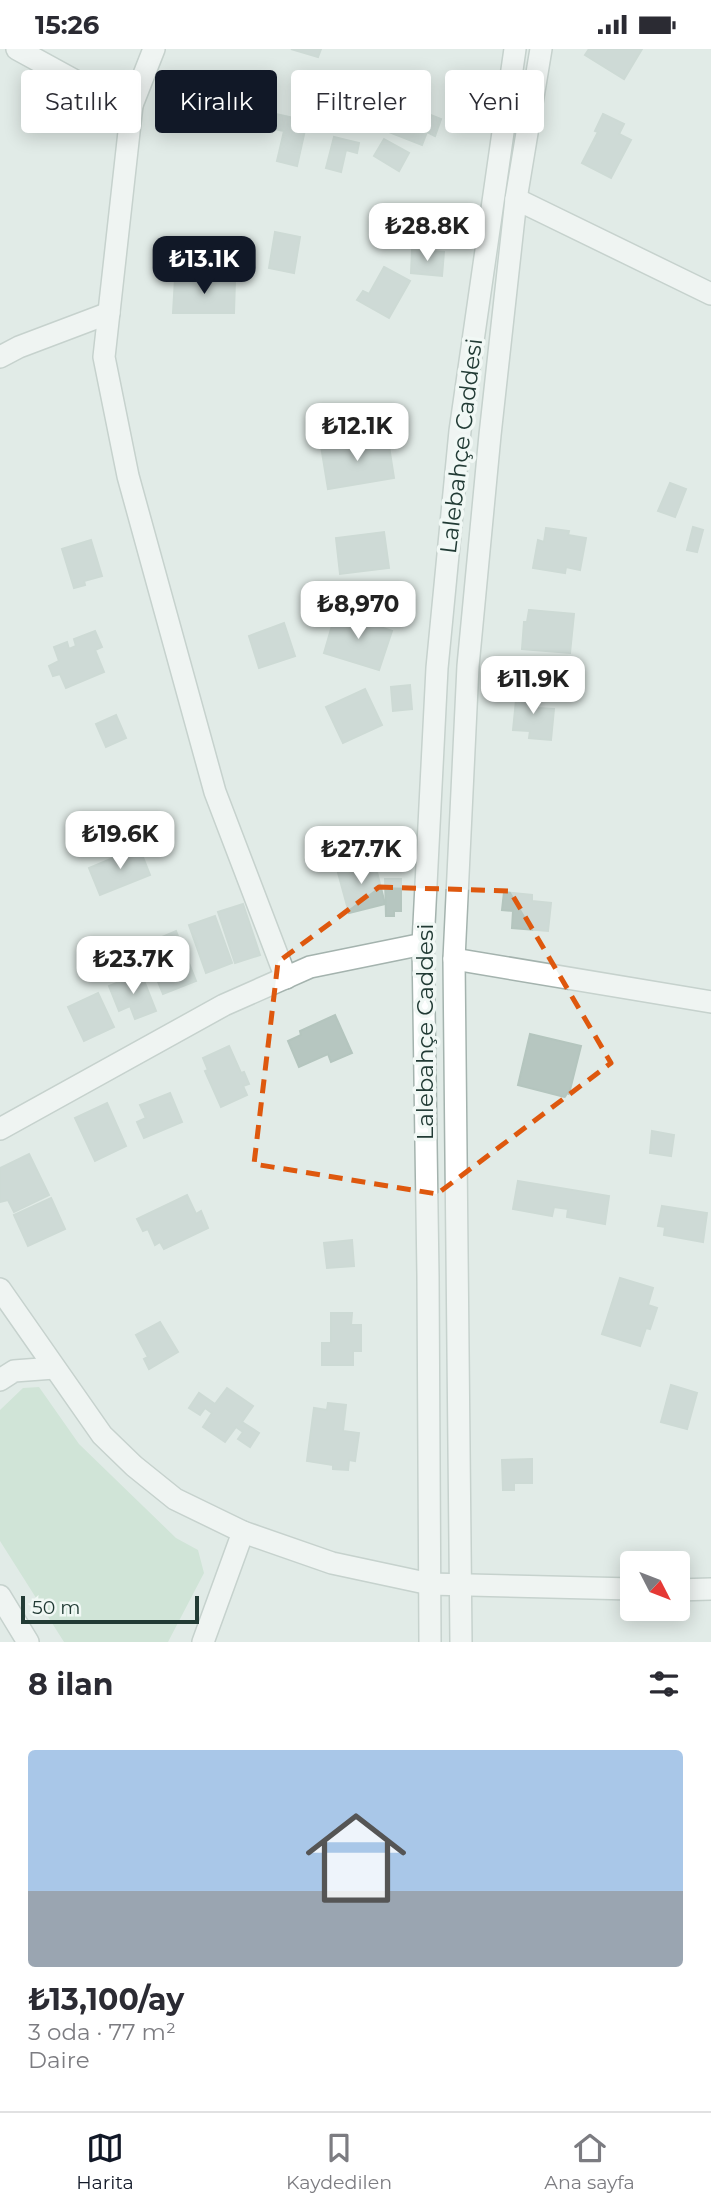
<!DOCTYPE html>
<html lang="tr">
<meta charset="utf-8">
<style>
:root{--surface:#fff;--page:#f7f7f7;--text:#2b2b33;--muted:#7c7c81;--line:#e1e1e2;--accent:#111827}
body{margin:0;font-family:Montserrat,sans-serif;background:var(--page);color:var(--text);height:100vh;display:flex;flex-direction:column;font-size:26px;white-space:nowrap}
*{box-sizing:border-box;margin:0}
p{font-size:23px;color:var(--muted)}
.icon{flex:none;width:38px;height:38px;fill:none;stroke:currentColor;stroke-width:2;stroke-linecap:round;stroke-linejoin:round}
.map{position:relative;height:1593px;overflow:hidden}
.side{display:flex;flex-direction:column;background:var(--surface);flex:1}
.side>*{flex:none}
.banner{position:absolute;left:21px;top:21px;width:670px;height:63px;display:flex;gap:14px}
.needle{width:46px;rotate:132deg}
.controls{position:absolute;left:620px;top:1502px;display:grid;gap:14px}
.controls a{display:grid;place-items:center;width:70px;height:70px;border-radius:7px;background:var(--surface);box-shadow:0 4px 18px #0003;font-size:35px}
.scale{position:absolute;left:21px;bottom:18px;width:178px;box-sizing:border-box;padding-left:7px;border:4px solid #223b35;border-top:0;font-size:19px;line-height:24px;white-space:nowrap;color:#223b35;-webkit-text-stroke:5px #f1f8f5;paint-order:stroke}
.price{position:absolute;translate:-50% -60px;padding:0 16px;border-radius:14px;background:#fff;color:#222;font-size:23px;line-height:46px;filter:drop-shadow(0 2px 4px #0008)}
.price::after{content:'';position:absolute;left:50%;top:42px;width:21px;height:16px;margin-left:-10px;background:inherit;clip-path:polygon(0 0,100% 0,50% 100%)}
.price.on{background:var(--accent);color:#fff}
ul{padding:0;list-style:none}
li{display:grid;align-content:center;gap:14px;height:371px;padding:0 28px}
li span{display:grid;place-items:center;height:217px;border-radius:7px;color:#555}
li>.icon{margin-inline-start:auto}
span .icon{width:126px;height:126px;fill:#fffc;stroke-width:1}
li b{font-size:30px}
h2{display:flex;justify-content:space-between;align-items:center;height:84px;padding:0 28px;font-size:30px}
.tag{padding:0 24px;border-radius:7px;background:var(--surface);box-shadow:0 4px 18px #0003;font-size:24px;line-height:63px}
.tag.on{background:var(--accent);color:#fff}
.status{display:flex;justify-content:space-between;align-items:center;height:49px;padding:0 35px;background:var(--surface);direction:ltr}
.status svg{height:19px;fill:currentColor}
.tabs{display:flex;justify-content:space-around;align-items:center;height:98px;border-top:2px solid var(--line);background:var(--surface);font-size:19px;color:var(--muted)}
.tabs a{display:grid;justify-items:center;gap:4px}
.tabs .on{color:var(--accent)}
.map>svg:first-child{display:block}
</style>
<div class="status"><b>15:26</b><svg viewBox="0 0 49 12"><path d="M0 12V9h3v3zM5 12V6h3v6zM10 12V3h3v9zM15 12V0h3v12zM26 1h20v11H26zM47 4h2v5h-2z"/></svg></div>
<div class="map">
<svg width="711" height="1593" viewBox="0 0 711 1593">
<rect width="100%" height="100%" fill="#e1ebe7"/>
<polygon fill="#badcc4" points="39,1338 79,1395 176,1489 198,1501 204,1524 168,1593 64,1593 0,1492 0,1361 23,1339"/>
<g fill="#b6c6c0" stroke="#b4c5be" stroke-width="2">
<polygon points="291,0 321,0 318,8"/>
<polygon points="589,0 642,0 624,30 585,6"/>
<polygon points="388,49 441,70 435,87 427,83 422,96 376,78"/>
<polygon points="276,65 307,72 297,117 277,112 284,82 273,80"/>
<polygon points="603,65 624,75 619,85 631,91 611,129 582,114 598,83 595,82"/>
<polygon points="334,88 359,94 357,104 346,101 341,123 326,119"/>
<polygon points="384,90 409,104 399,122 374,107"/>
<polygon points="275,183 300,188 294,224 269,219"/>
<polygon points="412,201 444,203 442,227 411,224"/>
<polygon points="384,218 410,232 389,269 357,251 363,242 369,245"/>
<polygon points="175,229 235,231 234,264 173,264"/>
<polygon points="363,390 364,395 388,391 394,429 328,440 321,397"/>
<polygon points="670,434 686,440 675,468 658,462"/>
<polygon points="693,478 703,481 697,503 687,501"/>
<polygon points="546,479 569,482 568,486 586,489 580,521 566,518 565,524 533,519 538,491 544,493"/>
<polygon points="384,483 389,519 340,525 336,489"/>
<polygon points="91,491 102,527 84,532 85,536 74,539 62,500"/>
<polygon points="529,561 574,565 570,604 522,600 524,573 527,573"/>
<polygon points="336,563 392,582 379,621 324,604"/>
<polygon points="284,574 295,607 259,619 249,587"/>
<polygon points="95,582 102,598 95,601 104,623 66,639 60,625 53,627 49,617 59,612 54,598 67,593 69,600 76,597 74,590"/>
<polygon points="410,636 412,660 393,662 391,638"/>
<polygon points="365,640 382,676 343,694 326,658"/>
<polygon points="517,641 539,643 538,659 554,660 551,691 529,689 530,682 513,681"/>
<polygon points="116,666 126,689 106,698 96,675"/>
<polygon points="139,798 150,826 100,846 89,819"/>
<polygon points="374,811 385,855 349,864 337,820"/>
<polygon points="385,830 401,830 401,862 394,862 394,867 386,867"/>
<polygon points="504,843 532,846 532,852 551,854 548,882 512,879 513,862 502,861"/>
<polygon points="243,855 260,906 235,914 218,863"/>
<polygon points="215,867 232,914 206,924 189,876"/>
<polygon points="176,882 196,932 163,945 143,896"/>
<polygon points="141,924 156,962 135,970 130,957 119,962 109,937"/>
<polygon points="98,944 114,978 84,992 68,958"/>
<polygon points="335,966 352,1004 331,1013 328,1005 299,1018 288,992 301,986 300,982"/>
<polygon points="530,985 581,997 569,1045 567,1044 565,1048 518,1036"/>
<polygon points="229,997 241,1024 244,1023 249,1035 243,1037 247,1046 221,1058 205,1022 208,1021 203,1009"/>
<polygon points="170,1044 182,1073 144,1089 137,1073 146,1069 140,1056"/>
<polygon points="107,1054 126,1097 95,1112 75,1069"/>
<polygon points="652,1082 674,1086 671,1107 650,1104"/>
<polygon points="29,1105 49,1146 14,1163 8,1151 0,1153 0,1119"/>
<polygon points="518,1132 609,1147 605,1175 567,1168 568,1160 554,1158 552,1167 513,1160"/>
<polygon points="187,1146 196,1165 201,1162 208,1179 164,1200 160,1193 155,1196 148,1180 143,1182 137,1170"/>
<polygon points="51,1149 65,1180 28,1197 14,1166"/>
<polygon points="662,1157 707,1164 703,1193 664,1186 665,1178 658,1177"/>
<polygon points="352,1191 354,1217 327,1219 324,1194"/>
<polygon points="620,1229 653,1239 648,1256 657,1259 650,1280 646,1279 640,1297 602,1285"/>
<polygon points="331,1264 352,1264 351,1276 361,1276 361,1302 353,1302 353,1316 322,1316 322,1294 331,1294"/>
<polygon points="160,1273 178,1303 149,1320 144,1310 148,1308 136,1286"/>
<polygon points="671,1336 697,1344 687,1380 661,1373"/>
<polygon points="227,1339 253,1357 242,1373 259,1384 250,1398 238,1390 243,1383 236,1378 225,1393 203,1378 212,1364 205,1359 200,1366 189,1359 199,1344 215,1355"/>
<polygon points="328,1354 346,1356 343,1382 359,1384 355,1412 349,1411 348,1421 333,1420 333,1416 307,1412 314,1359 327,1361"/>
<polygon points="532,1410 532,1434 514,1434 514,1441 503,1441 502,1411"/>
<polygon points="649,1504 671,1505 671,1514 649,1514"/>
</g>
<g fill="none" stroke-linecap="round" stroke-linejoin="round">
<defs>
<g id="minor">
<polyline points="17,0 101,46 132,56 104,308 128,427 215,743 286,929"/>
<polyline points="132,56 154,0"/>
<polyline points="516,150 711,245"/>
<polyline points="0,308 19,298 109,264"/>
<polyline points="454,910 711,953"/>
<polyline points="0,1080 224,956 310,918 423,895"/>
<polyline points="0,1240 102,1386 134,1417 175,1450 243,1483 332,1514 430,1535 632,1540"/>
<polyline points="0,1331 14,1322 54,1319"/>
<polyline points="677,1541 711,1540"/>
<polyline points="0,1547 28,1593"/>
<polyline points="203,1593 243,1483"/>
</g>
<g id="tertiary">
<polyline points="430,1593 428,1227 423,895 437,619 460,382 515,0"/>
<polyline points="461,1593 454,910 468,617 490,386 516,150 541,0"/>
</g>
</defs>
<use href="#minor" stroke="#a4b3ae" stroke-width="24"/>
<use href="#tertiary" stroke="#a4b3ae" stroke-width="24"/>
<use href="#minor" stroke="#fff" stroke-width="21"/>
<use href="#tertiary" stroke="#fff" stroke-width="21"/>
</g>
<path d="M0 0H711V1593H0ZM379,838L510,842L611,1014L437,1145L254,1115L278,913Z" fill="#e1ebe7" fill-opacity=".55" fill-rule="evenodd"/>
<path fill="none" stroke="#de580e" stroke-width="5" stroke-dasharray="14 9" stroke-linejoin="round" d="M379,838L510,842L611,1014L437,1145L254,1115L278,913Z"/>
<g text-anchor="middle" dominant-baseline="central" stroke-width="7" stroke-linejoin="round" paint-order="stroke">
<g font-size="23" fill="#223b35" stroke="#f1f8f5">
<text transform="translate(461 397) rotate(-83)">Lalebahçe Caddesi</text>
<text transform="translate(425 983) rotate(-90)">Lalebahçe Caddesi</text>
</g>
</g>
</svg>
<div class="controls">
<a><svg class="needle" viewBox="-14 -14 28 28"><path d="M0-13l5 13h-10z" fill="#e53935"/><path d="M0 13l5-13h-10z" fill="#7c7c81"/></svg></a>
</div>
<div class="scale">50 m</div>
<b class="price" style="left:427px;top:214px">₺28.8K</b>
<b class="price on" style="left:204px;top:247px">₺13.1K</b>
<b class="price" style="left:357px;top:414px">₺12.1K</b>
<b class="price" style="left:358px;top:592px">₺8,970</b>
<b class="price" style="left:533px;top:667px">₺11.9K</b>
<b class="price" style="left:120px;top:822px">₺19.6K</b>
<b class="price" style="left:361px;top:837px">₺27.7K</b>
<b class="price" style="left:133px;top:947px">₺23.7K</b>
<div class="banner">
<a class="tag">Satılık</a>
<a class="tag on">Kiralık</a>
<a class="tag">Filtreler</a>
<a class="tag">Yeni</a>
</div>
</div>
<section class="side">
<h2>8 ilan<svg class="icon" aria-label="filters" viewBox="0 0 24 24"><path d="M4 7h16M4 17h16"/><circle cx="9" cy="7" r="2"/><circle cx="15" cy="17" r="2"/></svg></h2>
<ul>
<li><span style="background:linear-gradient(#a9c7e8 65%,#9aa5b1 0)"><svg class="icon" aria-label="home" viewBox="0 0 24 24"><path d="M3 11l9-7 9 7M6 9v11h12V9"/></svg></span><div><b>₺13,100/ay</b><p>3 oda · 77 m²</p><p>Daire</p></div></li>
</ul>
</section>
<nav class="tabs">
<a class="on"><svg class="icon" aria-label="map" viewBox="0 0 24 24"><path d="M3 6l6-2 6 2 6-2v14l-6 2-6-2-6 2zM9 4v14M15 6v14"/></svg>Harita</a>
<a><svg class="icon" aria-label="saved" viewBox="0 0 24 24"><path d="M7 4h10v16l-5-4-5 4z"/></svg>Kaydedilen</a>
<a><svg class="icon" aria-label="home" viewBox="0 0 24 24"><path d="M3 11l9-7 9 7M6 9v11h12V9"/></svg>Ana sayfa</a>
</nav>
